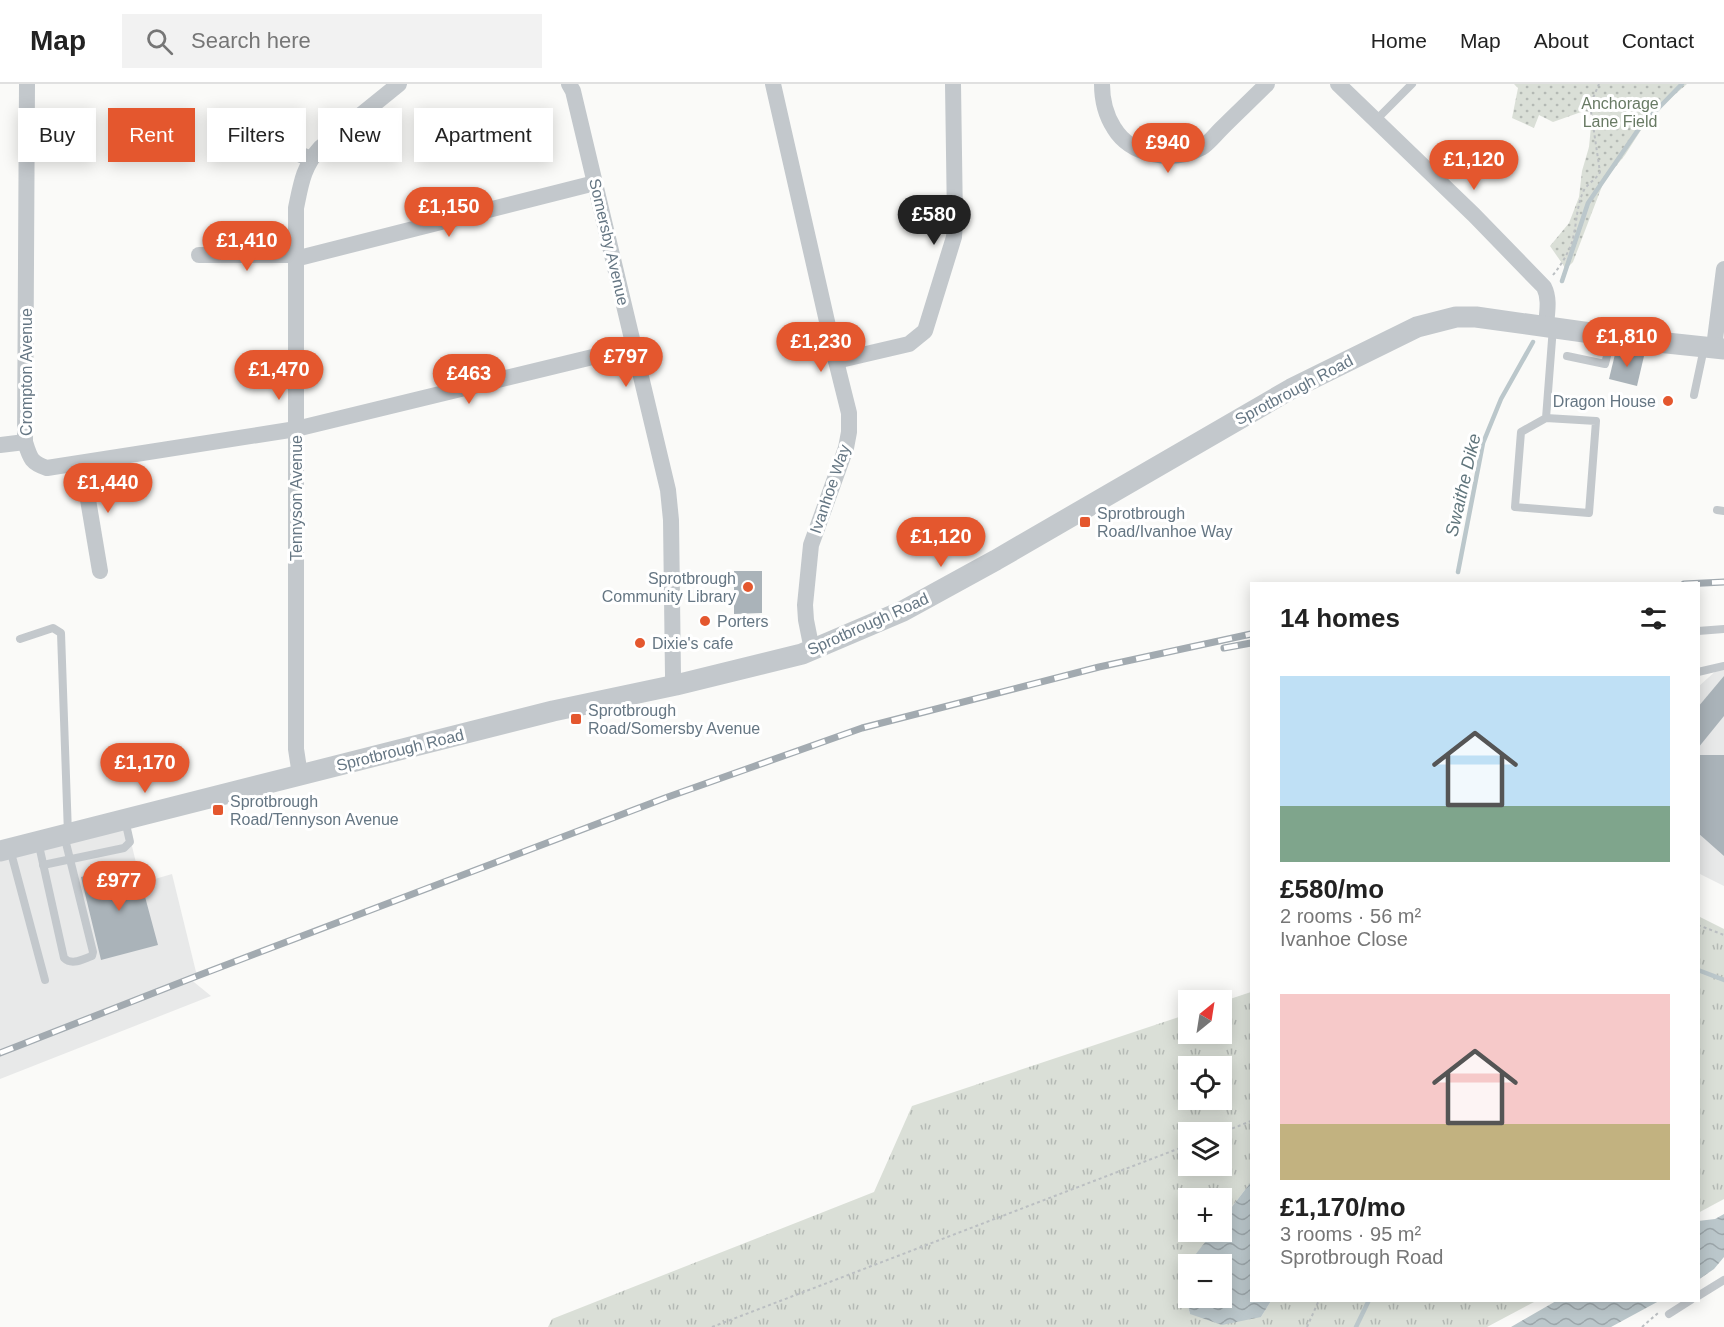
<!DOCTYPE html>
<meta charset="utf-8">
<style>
:root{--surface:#fff;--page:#f2f2f2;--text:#222;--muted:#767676;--line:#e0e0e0;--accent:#e4572e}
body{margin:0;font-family:Helvetica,sans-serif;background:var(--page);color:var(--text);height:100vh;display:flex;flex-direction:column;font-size:22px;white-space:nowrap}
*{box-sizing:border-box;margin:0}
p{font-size:20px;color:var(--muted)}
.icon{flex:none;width:33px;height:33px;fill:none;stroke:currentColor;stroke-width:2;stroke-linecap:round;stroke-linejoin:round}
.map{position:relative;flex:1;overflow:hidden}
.details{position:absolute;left:1250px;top:498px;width:450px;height:720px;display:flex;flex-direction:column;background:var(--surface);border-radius:0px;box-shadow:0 3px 15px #0003}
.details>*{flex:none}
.hud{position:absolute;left:18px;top:24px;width:570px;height:54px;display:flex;gap:12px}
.needle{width:39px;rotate:30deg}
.buttons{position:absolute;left:1178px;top:906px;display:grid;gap:12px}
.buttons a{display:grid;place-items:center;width:54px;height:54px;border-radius:0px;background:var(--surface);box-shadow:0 3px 15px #0003;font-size:30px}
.price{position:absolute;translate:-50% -51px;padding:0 14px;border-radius:21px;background:var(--accent);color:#fff;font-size:20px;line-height:39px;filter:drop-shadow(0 2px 3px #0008)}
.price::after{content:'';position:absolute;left:50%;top:36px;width:18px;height:14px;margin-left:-9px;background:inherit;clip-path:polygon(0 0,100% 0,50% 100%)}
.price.selected{background:#222;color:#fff}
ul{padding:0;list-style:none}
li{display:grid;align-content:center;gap:12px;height:318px;padding:0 30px}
li span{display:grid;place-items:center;height:186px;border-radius:0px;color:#555}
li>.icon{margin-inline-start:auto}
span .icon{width:108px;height:108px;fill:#fffc;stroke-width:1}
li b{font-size:26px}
h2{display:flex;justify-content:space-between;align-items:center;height:72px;padding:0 30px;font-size:26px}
.tag{padding:0 21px;border-radius:0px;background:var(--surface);box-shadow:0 3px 15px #0003;font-size:21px;line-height:54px}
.tag.selected{background:var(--accent);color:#fff}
header{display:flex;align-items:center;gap:36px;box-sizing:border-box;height:84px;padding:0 30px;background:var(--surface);border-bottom:2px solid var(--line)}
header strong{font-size:28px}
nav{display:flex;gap:33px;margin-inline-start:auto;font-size:21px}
.search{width:420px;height:54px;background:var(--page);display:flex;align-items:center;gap:15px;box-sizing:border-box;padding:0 21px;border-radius:0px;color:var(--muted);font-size:22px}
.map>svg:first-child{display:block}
</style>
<header>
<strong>Map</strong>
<div class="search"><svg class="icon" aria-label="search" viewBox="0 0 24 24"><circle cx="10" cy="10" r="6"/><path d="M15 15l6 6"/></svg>Search here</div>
<nav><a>Home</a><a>Map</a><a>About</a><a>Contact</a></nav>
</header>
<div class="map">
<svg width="1724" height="1243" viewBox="0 0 1724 1243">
<defs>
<pattern id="grass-tufts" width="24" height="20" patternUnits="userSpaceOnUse" patternTransform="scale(1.5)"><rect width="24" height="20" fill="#dadfd7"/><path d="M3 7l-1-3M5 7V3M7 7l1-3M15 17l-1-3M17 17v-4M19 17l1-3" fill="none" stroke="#b4b9b4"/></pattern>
<pattern id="park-dots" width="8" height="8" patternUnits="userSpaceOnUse" patternTransform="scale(1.5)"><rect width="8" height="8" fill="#dadfd7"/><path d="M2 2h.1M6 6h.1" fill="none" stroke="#b4b9b4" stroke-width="1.8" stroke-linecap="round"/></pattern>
<pattern id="water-waves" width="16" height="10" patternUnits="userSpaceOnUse" patternTransform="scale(1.5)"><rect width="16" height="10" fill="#bbc7cb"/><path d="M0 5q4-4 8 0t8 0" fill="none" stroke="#9ca6aa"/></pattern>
</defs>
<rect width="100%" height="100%" fill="#fafaf8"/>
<g fill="#e8e9e9">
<polygon points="1718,585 1724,585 1724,802 1698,789 1698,603"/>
<polygon points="124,743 129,750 141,799 172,790 197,892 189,894 211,912 0,995 0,777"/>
</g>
<g fill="url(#grass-tufts)" fill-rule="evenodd">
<polygon points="1698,832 1724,845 1724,1115 1698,1129"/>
<path d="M1251,908V1098L1221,1137V1114H1188V1148H1213L1180,1192L1190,1230L1261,1233L1271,1217H1536L1487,1243H548L552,1235L874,1108L912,1022L1188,930V950H1221V918ZM1188,982H1221V1016H1188ZM1188,1048H1221V1082H1188Z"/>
</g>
<polygon fill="url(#park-dots)" points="1514,0 1687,0 1650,32 1625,71 1604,97 1573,178 1566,185 1550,162 1569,139 1579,113 1582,87 1589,63 1592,32 1591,28 1584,27 1553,38 1539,31 1534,44 1512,34 1518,4"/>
<g fill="url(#water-waves)">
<polygon points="1251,1098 1251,1216 1271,1217 1261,1233 1222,1241 1190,1230 1180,1192 1188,1181 1188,1214 1221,1214 1221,1180 1188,1180 1213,1148 1221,1148 1221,1137"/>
<polygon points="1724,1130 1724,1173 1714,1185 1698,1196 1698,1137 1715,1135"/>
<polygon points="1556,1217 1556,1216 1659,1217 1611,1243 1511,1243"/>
</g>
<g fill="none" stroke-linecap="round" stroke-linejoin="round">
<g stroke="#bbc7cb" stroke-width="4.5">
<polyline points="1562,197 1588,119 1640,43 1682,0"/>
<polyline points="1458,488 1483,359 1501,315 1533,258"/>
<polyline points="1698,886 1724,896"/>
<polyline points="1356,1243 1369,1216"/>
</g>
</g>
<g fill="#aab3b9">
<polygon points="1616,266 1644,272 1637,302 1609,295"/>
<polygon points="734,487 762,487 762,529 734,530"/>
<polygon points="1724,592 1724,632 1698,664 1698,623"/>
<polygon points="1698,671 1724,671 1724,772 1698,749"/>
<polygon points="137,783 158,861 101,876 81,793 115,784 117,788"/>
</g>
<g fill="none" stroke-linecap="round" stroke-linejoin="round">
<g stroke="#bbbfc2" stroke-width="2" stroke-dasharray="3 3" stroke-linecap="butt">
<path d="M1553,191C1561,181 1568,170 1572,158C1577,141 1576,122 1584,106C1588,99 1596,96 1600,88L1590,21L1599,0"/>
<polyline points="1698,841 1724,851"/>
<polyline points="1221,1049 1251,1037"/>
<polyline points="712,1243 1188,1061"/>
<polyline points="1307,1243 1319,1216"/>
<polyline points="1642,1243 1658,1229"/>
</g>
<g stroke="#c3c8cc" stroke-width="8">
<polyline points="1376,36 1412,0"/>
<polyline points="1567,272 1605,280 1612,252"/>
<polyline points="1694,311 1704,264"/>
<polyline points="1546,334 1521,348 1515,423 1589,429 1596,337 1546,334 1553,243"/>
<polyline points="1717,426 1724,427"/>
<polyline points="1698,547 1724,545"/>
<polyline points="20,555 53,544 61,549 68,750"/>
<polyline points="1698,588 1724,582"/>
<path d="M38,757L64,874C72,882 83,875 92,872L93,868L64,751"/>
<polyline points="10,765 45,896"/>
<polyline points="43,781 124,764 130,758 125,736"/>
<polyline points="1698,1212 1724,1196"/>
<polyline points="1669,1230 1691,1216"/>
</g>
<g stroke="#c3c8cc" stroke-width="16">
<path d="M27,0L25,358C30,374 31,379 47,384L296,345L634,263"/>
<polyline points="569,0 573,7 668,406 671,436 673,592 676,601"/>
<polyline points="773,0 836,277 849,329 849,348 846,364 811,461 805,521 806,536 810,556 814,565"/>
<path d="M1102,0C1102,16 1105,30 1114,44C1131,72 1173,79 1201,64C1208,60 1215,51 1221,45C1236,30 1252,15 1267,0"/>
<path d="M1338,0L1474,131L1544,203C1550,215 1547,228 1546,242"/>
<polyline points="223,39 311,75"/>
<polyline points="199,171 295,171"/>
<polyline points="295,175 595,99"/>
<polyline points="1714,263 1724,185"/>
<polyline points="836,277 909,260 925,247 954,153 955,138 953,0"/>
<polyline points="0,361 25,358"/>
<polyline points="82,380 100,487"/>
<path d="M300,691L296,665V124C301,100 303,83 320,64L399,0"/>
</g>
<polyline stroke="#c3c8cc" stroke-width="21" points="0,767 553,627 676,601 802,570 903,527 996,476 1291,305 1417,243 1456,233 1476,233 1648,257 1724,265"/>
<defs>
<g id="rail">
<polyline points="1684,500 1724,498"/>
<polyline points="1224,564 1251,559"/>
<polyline points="0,969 197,892 665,714 862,644 1099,583 1251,550"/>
</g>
</defs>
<use href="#rail" stroke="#a2aab0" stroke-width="7"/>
<use href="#rail" stroke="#fff" stroke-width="4.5" stroke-dasharray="14" stroke-linecap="butt"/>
</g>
<g fill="#e4572e" stroke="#fff" stroke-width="2">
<circle cx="1668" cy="317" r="6"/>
<rect x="1079" y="432" width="12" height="12" rx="3"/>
<circle cx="748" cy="503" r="6"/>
<circle cx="705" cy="537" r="6"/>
<circle cx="640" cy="559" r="6"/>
<rect x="570" y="629" width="12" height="12" rx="3"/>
<rect x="212" y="720" width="12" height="12" rx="3"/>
</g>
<g text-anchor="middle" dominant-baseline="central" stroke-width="6" stroke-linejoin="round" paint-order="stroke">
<g font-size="16" fill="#687a64" stroke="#fff">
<text x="1620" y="19">Anchorage<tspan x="1620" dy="18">Lane Field</tspan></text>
</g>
<g font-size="16" fill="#657683" stroke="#fff">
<text transform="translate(609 158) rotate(77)">Somersby Avenue</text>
<text transform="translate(26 288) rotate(-90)">Crompton Avenue</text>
<text transform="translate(1294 306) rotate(-28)">Sprotbrough Road</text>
<text transform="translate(830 405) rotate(-71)">Ivanhoe Way</text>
<text transform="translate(296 414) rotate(-90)">Tennyson Avenue</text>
<text transform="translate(868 540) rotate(-24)">Sprotbrough Road</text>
<text transform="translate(400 666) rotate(-14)">Sprotbrough Road</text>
</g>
<g font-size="16" fill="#657683" stroke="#fff" text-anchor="start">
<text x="1656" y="317" text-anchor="end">Dragon House</text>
<text x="1097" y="429">Sprotbrough<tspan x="1097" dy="18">Road/Ivanhoe Way</tspan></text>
<text x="736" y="494" text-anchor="end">Sprotbrough<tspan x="736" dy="18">Community Library</tspan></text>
<text x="717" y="537">Porters</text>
<text x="652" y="559">Dixie's cafe</text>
<text x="588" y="626">Sprotbrough<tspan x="588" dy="18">Road/Somersby Avenue</tspan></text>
<text x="230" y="717">Sprotbrough<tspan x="230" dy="18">Road/Tennyson Avenue</tspan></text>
</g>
<g font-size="18" font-style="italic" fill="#60757c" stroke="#fff">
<text transform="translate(1463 401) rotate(-77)">Swaithe Dike</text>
</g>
</g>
</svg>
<div class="buttons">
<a><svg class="needle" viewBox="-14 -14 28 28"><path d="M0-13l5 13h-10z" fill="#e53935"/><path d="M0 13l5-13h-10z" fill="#767676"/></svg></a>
<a><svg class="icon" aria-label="locate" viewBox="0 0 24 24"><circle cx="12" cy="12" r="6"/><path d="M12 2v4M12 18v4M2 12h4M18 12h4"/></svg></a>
<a><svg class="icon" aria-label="layers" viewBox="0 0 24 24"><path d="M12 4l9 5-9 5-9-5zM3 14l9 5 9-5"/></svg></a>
<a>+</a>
<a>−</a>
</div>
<b class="price" style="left:1168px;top:90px">£940</b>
<b class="price" style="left:1474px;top:107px">£1,120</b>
<b class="price" style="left:449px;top:154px">£1,150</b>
<b class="price selected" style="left:934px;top:162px">£580</b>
<b class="price" style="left:247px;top:188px">£1,410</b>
<b class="price" style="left:1627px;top:284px">£1,810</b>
<b class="price" style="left:821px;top:289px">£1,230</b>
<b class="price" style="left:626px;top:304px">£797</b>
<b class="price" style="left:279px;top:317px">£1,470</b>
<b class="price" style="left:469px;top:321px">£463</b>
<b class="price" style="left:108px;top:430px">£1,440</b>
<b class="price" style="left:941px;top:484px">£1,120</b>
<b class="price" style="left:145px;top:710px">£1,170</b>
<b class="price" style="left:119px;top:828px">£977</b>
<div class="hud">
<a class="tag">Buy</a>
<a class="tag selected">Rent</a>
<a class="tag">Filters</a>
<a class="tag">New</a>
<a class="tag">Apartment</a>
</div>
<section class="details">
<h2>14 homes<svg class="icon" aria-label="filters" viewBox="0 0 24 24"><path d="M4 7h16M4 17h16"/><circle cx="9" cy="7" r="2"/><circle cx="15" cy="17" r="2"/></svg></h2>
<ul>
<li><span style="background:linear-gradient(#bfe0f5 70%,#7fa58c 0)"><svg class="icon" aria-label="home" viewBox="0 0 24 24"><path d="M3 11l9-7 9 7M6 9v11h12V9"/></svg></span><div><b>£580/mo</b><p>2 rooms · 56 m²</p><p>Ivanhoe Close</p></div></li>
<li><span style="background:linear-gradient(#f6c9c9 70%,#c2b280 0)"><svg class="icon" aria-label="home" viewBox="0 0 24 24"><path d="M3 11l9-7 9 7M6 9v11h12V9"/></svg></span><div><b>£1,170/mo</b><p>3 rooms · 95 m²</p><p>Sprotbrough Road</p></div></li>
</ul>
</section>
</div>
